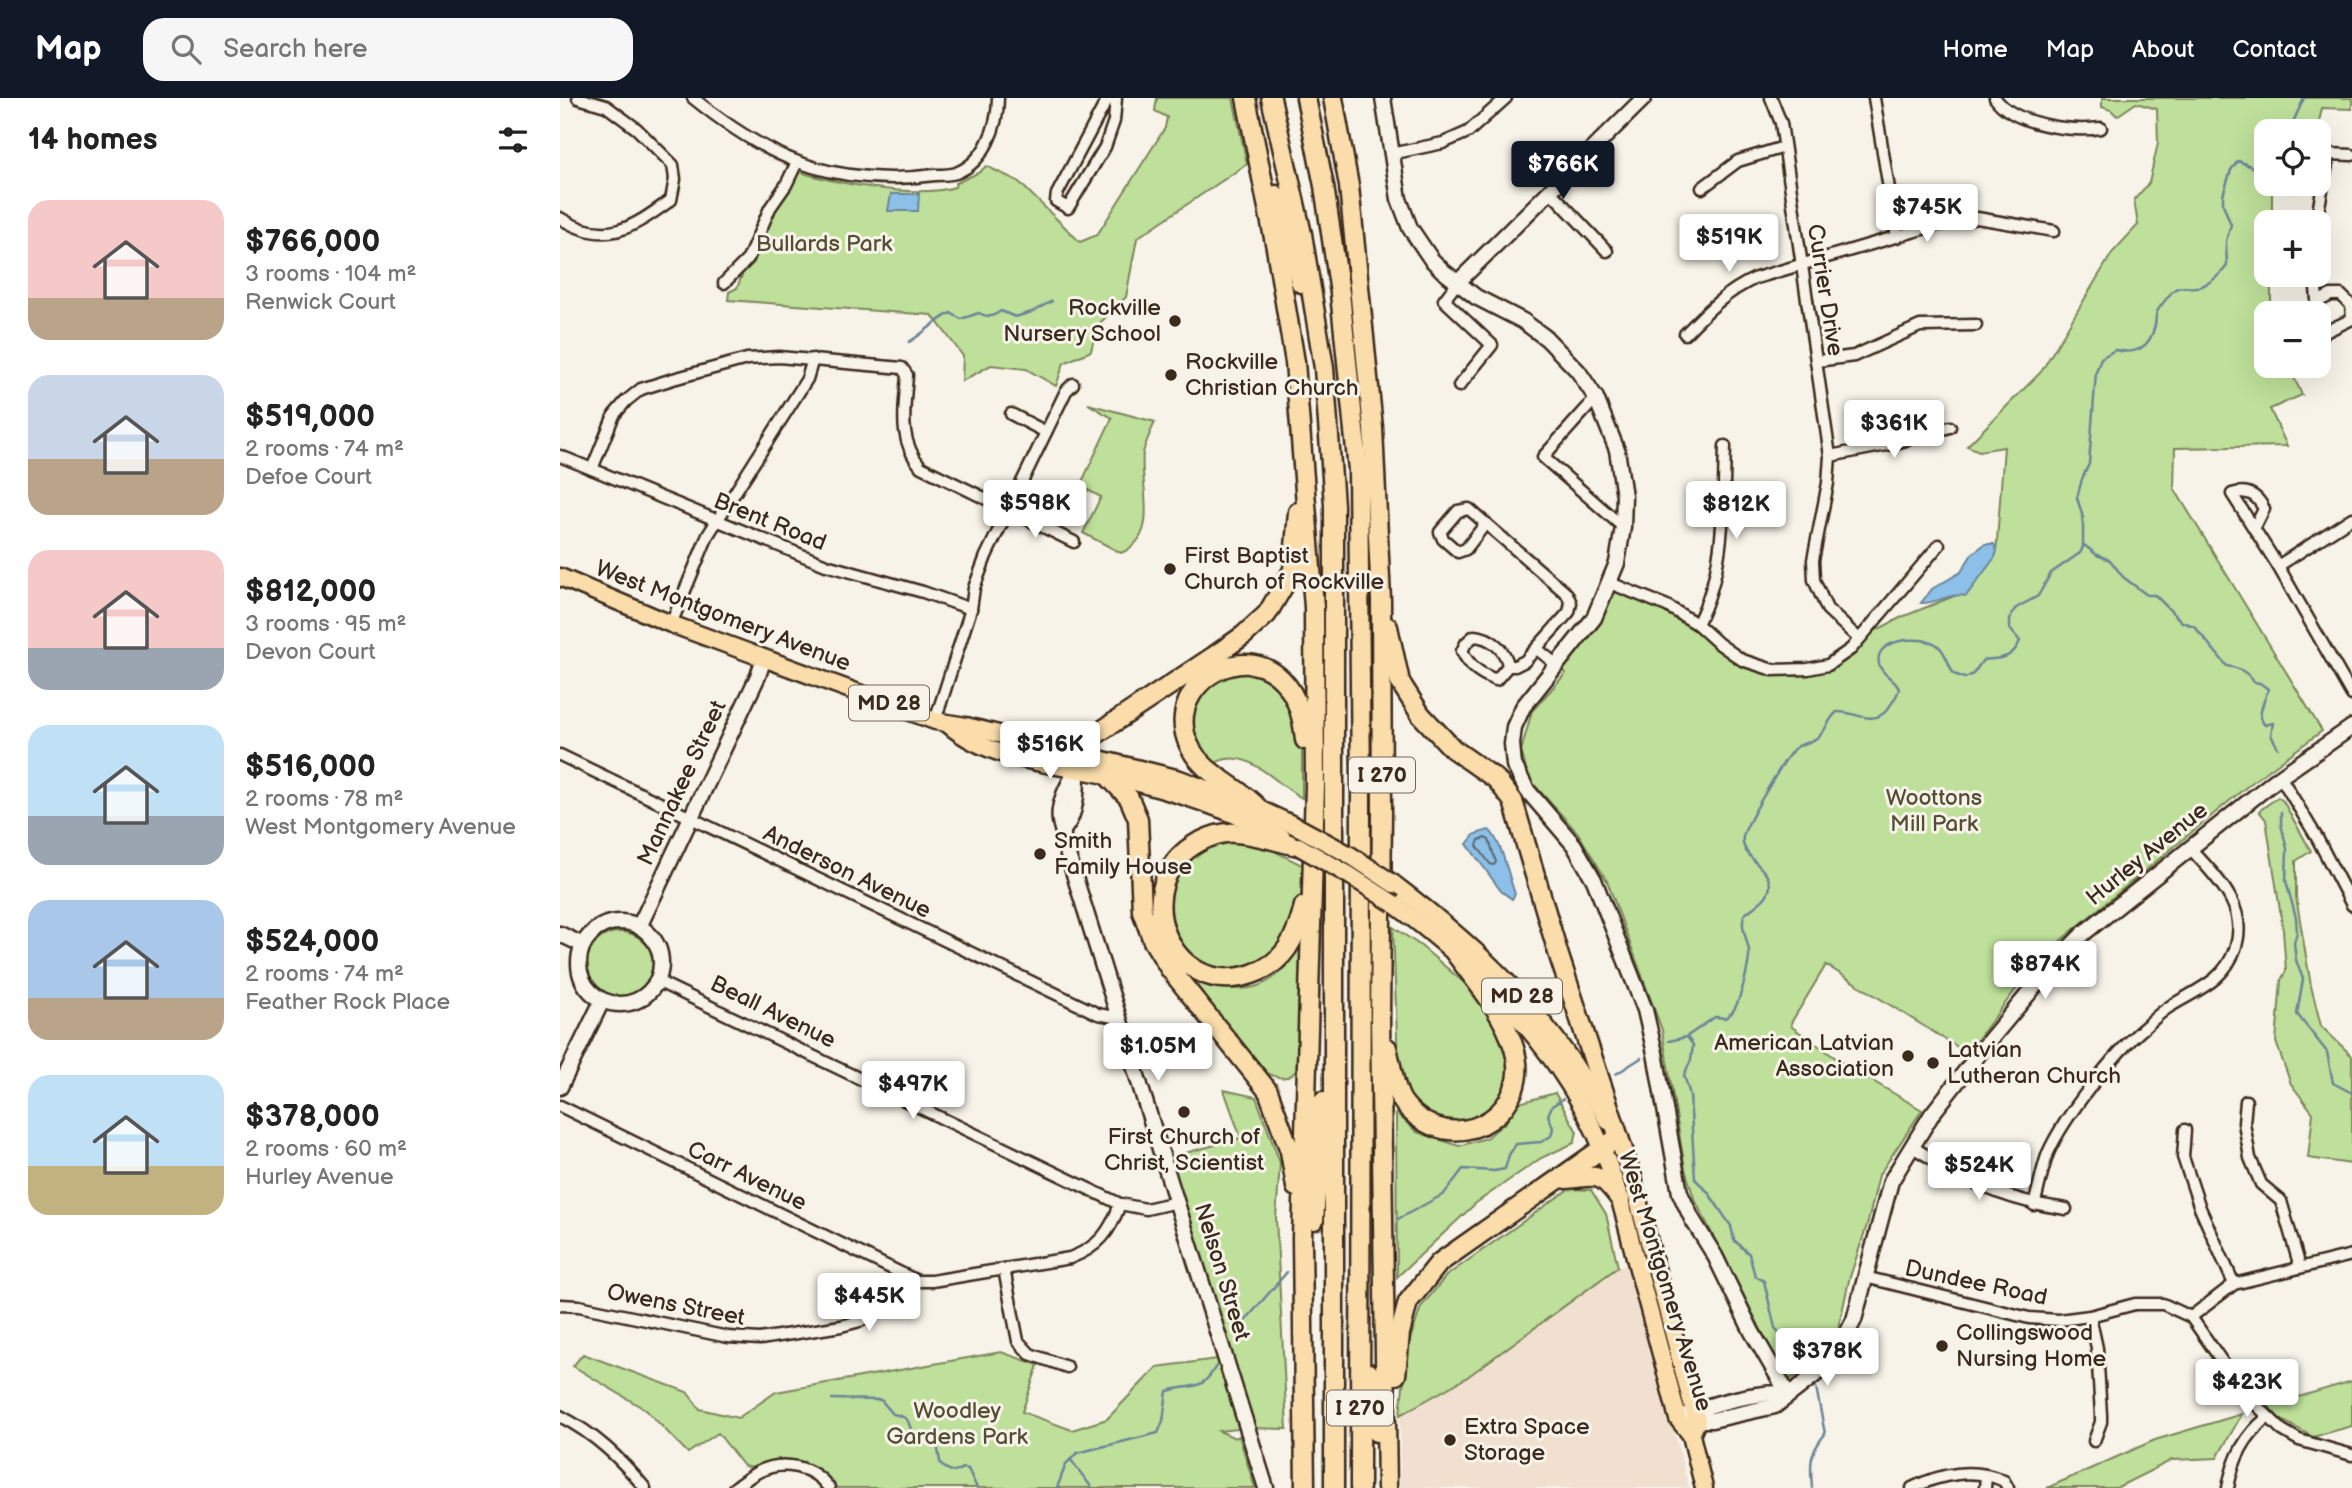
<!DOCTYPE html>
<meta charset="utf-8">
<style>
:root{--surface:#fff;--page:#f6f6f6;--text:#222;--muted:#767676;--accent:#111827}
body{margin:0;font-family:"Balsamiq Sans",sans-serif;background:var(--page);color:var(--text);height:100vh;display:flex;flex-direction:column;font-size:26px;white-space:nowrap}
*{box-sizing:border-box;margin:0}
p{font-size:23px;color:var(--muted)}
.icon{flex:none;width:38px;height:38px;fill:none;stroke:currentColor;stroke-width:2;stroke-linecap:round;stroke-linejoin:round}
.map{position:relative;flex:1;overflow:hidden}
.drawer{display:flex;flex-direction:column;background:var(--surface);width:560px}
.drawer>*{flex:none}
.buttons{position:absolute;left:1694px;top:21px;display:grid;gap:14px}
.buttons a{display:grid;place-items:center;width:77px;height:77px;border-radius:14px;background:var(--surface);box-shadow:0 7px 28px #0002;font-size:35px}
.price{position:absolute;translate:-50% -60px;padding:0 16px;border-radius:7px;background:#fff;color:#222;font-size:23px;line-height:46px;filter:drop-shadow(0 2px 4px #0008)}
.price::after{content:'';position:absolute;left:50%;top:42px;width:21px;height:16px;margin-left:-10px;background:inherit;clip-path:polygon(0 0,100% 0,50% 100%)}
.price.current{background:var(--accent);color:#fff}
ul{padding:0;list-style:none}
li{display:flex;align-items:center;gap:21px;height:175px;padding:0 28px}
li span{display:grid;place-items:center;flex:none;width:196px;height:140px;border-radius:21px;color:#555}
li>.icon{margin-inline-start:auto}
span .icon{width:84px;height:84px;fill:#fffc;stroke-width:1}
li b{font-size:30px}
h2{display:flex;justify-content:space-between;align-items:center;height:84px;padding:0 28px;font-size:30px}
header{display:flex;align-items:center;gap:42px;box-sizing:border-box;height:98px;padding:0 35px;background:var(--accent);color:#fff}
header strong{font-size:33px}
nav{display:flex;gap:38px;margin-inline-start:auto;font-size:24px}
.search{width:490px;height:63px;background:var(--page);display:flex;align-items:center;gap:18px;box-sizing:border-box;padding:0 24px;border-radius:21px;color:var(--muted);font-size:26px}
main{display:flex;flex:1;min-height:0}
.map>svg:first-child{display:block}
</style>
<header>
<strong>Map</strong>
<div class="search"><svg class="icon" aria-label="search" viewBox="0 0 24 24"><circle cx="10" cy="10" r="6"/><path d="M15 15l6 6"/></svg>Search here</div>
<nav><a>Home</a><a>Map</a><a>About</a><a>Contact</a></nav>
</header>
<main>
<section class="drawer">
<h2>14 homes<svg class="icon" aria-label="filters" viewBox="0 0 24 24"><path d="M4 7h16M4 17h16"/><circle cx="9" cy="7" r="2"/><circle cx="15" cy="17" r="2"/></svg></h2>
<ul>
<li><span style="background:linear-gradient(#f6c9c9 70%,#b9a48a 0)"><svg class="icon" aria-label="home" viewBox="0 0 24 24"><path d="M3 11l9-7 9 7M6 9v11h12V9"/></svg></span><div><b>$766,000</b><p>3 rooms · 104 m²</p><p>Renwick Court</p></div></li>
<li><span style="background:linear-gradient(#c9d6e8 60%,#b9a48a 0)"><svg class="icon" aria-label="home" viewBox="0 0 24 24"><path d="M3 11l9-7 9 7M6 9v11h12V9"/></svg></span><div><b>$519,000</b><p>2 rooms · 74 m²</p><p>Defoe Court</p></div></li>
<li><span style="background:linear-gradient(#f6c9c9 70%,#9aa5b1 0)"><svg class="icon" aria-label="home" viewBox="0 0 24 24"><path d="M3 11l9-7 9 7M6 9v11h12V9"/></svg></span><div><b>$812,000</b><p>3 rooms · 95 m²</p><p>Devon Court</p></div></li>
<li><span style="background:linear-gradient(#bfe0f5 65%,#9aa5b1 0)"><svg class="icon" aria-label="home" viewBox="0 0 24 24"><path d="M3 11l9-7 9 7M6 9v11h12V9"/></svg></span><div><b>$516,000</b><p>2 rooms · 78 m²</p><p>West Montgomery Avenue</p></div></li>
<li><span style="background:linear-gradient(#a9c7e8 70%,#b9a48a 0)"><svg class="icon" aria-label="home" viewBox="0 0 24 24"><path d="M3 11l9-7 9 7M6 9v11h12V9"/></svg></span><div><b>$524,000</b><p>2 rooms · 74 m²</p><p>Feather Rock Place</p></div></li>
<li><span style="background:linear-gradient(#bfe0f5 65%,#c2b280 0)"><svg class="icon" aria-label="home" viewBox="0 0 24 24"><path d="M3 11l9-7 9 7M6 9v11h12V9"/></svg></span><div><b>$378,000</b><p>2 rooms · 60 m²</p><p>Hurley Avenue</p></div></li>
</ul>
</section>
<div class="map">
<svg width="1792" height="1390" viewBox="0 0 1792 1390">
<rect width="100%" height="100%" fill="#f7f3e8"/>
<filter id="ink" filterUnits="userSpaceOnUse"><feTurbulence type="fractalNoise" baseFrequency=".0143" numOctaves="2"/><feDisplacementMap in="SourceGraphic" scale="14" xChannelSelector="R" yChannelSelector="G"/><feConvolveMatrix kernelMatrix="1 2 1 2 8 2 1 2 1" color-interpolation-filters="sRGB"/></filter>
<g filter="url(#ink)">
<polygon fill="#f1e0cf" points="1070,1164 1129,1390 840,1390 840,1317 906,1280 1058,1169"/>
<g fill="#bee09a" stroke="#7c855c" stroke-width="2">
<path d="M597,0H673L687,66L577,140L566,199L537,228L531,253L504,265L496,288L466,271L431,267L402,283L403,258L372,217L168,202L169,194L177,190L209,109L231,71C271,85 356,101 395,89L396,85L420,74L426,68L458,83L520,144L537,137L605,30L607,19L595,13Z"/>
<path d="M1542,0H1792V11L1762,10L1757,33H1706V86H1712V124H1706V177H1711V215H1706V268H1729L1742,297L1710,311L1727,348L1615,350L1614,390L1762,633L1690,686L1494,848L1470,873L1407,955L1266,867L1231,925L1232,929L1287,968L1362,1012L1319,1077L1308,1124L1289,1182L1278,1233C1271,1238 1268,1248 1262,1255C1252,1267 1240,1276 1227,1283L1134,1100L1125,1071L1102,932L1047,783L1018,735L969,681L961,653L972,613L1006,575L997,567L1050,485L1107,508L1197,568L1268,567L1299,541L1342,519L1407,493L1436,456L1444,349L1419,353L1407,348L1481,274L1552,155L1578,127L1574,102L1589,85L1598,45L1597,11L1576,5L1557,18L1551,12L1542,9Z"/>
<path d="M528,306L595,324C591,333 585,345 583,355C579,388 602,438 561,455L523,435L541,399L520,388L552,320Z"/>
<path d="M689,573L718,587L742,635V700C714,686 685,643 650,668L629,633C640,592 646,580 689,573Z"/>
<polygon points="1718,699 1723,703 1751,753 1736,763 1736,799 1751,888 1761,928 1792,958 1792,1066 1748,1060 1753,1015 1731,986 1716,944 1721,882 1726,873 1723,832 1706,722 1699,713"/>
<path d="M667,743L700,746L748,770C741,798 735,831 716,854C693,880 640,874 620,848C610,835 607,818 609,803C614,769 634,751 667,743Z"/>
<polygon points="833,829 861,848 915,894 941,936 949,958 950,978 946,993 929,1016 897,1027 858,1013 847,997 838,968"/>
<circle cx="60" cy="868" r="34"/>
<path d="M744,842L738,969C731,984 716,981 704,973L630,879C684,901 714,895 744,842Z"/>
<polygon points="664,992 696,999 720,1065 716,1120 727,1331 687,1330 659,1333 675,1340 679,1338 695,1390 269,1390 248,1372 200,1372 184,1368 158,1335 128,1355 86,1312 13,1268 23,1256 127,1294 140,1311 178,1320 216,1294 441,1254 478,1267 462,1314 512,1332 547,1321 597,1269 665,1260 603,1061 681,1040"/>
<polygon points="995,995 1017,1034 1014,1045 981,1060 916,1105 837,1179 836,1015 857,1034 899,1048 926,1040 946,1024 959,1005"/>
<polygon points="1009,1091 1031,1092 1046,1116 1058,1169 906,1280 840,1317 847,1251 861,1209 886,1178"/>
<polygon points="1792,1283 1792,1328 1753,1339 1720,1321 1708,1308"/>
<polygon points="1682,1316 1657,1360 1612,1362 1556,1390 1487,1390 1595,1342"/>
</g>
<g fill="#8cc0e9" stroke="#6c8498" stroke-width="2">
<polygon points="331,96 359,96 358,113 328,113"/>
<path d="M1425,446H1434L1437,453L1435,459L1406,498C1391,494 1376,506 1361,505L1372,491L1401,474L1412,456Z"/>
<path d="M929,732C941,741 949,780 955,796L952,801L941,793L907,746L915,736Z"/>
</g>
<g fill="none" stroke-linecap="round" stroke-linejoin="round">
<polygon stroke="#5b666f" stroke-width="2" points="925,740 929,742 936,764 934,767 930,766 917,748 919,742"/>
<g stroke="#6c8498" stroke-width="2.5">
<polyline points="1729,33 1744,0"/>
<path d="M349,244C364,235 376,222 391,215L401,221L419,215C429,220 432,219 441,213L455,219L472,214L492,203"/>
<path d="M1524,447L1537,457L1550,462L1563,479L1587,497H1595L1622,524L1634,528L1667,568C1680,570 1687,574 1694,584L1700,585L1708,591C1705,604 1695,617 1705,627L1713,625L1711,637L1718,650"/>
<polyline points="1721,714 1721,726 1727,751 1726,783 1736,820 1737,834 1734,845 1736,862 1743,881 1737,916 1767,954 1773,985 1792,995"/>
<polyline points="1127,939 1133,947 1131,962 1124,977 1130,997 1135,1081 1148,1094 1171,1128 1174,1142 1189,1156 1195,1178 1204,1183 1215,1230 1250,1269"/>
<path d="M1109,943L1126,939L1155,919L1165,920C1168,918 1172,915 1173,913C1180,904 1190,865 1189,854C1188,841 1180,831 1184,817C1191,810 1204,804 1208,795C1219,773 1179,761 1183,739C1184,729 1226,658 1234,651C1241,645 1251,645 1258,639C1267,632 1268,621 1277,614C1296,613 1312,629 1327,612C1332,605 1337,599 1339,591C1335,580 1322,578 1319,566C1313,540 1362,537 1377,547C1386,553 1388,567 1394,576L1405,580L1413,576L1423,562C1440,560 1452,562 1460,543L1450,531V521L1452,515L1456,510L1478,498L1491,475L1520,455L1523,449V419L1517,400L1522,381L1529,366L1536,274L1541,260L1555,252C1576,257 1590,250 1595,227C1596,222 1595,216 1598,212C1602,206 1607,200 1611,195C1619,184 1631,193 1642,188C1651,184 1661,176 1667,168L1666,143L1671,127L1663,106V97L1671,72L1678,63L1695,70L1706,67"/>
<polyline points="1056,976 1081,960"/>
<polyline points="838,1121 884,1096 903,1071 934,1073 945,1071 949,1057 956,1046 981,1044 991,1038 993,1030 988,1017 992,1008 1003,1001"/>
<polyline points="679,1230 727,1174"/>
<path d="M272,1301L321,1302L333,1316C356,1321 344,1326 356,1338C361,1343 371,1344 377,1348C382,1364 375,1367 394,1374L403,1370L408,1371L417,1390"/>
<polyline points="511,1362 532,1390"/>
<path d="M497,1390L506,1366L517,1355L598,1335L603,1323L607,1293C633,1285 641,1295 656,1268"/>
<path d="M1252,1390C1250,1365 1249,1356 1265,1336L1256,1289"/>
</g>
<defs>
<g id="street">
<path d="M133,0C164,25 200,50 238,64C280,80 331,83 375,77C381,77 390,77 396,75C425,64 438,28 438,0"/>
<polyline points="548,0 497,96 496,103 508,110 545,49 554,23 556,0"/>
<polyline points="1211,0 1221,25 1270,358 1268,385 1253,462 1254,482 1267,511 1299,541"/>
<polyline points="1314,0 1337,139"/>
<path d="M1435,0C1454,27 1511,34 1541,30"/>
<polyline points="831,56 883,45 908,34 946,0"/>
<polyline points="1142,90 1178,63 1224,49"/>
<polyline points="989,92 1047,153"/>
<path d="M0,120C46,149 72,130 111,102L115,81L113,67L77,31L46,8L18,0"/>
<polyline points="1756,124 1769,56 1792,57"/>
<polyline points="1755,177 1758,215"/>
<polyline points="898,184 884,202 932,247 899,288"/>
<polyline points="164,185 188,161 210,110 226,87 237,64"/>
<polyline points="1757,204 1771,197 1781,197 1791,207 1792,221 1761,236 1759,221"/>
<path d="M1125,236C1147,213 1167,193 1196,180L1376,127L1417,120L1494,133"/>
<polyline points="1257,263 1294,258 1360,228 1416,227"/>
<polyline points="1036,300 983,359 1063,429"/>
<polyline points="451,316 486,334"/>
<polyline points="0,358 266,467 363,494 411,511"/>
<polyline points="1270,358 1332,346 1390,329"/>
<path d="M32,371L54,317L66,303L81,291L113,281L187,261L219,259L342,270L347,277C345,310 337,341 361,369L514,444"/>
<path d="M926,425L906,451L898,454L883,441L880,434L898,413L909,411L1007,496L1011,505L1009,514L965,563L955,568H948L936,582C920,576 909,568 902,553L906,545L914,538C931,539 946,552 948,568"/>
<path d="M1694,431L1704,411C1697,397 1688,391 1672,396L1718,468L1792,597"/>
<polyline points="1718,468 1792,420"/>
<polyline points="1050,485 1107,508 1137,526 1158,545 1182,562 1213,572 1248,571 1268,567 1291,551 1379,447"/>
<polyline points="111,526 148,437 247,281 253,261"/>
<path d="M1137,526C1166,472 1163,407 1165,348"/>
<polyline points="977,551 997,567"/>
<polyline points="375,623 411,511 414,490 426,458 506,293 513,286"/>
<polyline points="0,657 538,916 559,920"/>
<polyline points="1720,678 1756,738 1792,807"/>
<polyline points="97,883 560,1106 586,1111 617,1104"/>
<polyline points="1686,1003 1684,1025 1690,1060 1701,1086 1721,1103 1740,1169"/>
<polyline points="0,1008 357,1183"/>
<polyline points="1625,1032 1623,1059 1640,1110 1674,1186"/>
<path d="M1351,1048C1406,1082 1440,1102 1506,1111"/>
<path d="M1474,1107C1479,1090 1482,1071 1488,1055C1504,1019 1554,955 1585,929C1593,922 1601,914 1609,909C1636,892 1664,884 1675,851C1690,809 1655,778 1630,750"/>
<polyline points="444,1171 458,1243 470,1256 507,1269"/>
<polyline points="1305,1179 1469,1220 1499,1222 1530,1218 1575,1206 1603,1206 1631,1219 1684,1295 1722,1332 1739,1342 1792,1357"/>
<path d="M0,1207L19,1208L168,1239L200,1241L281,1228L300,1223L325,1210L357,1183H372L510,1160C539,1149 550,1134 560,1106"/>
<polyline points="1530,1218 1537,1250 1541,1317 1541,1324 1534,1343"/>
<polyline points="1631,1219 1674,1186 1792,1157"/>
<path d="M0,1318C35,1336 60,1360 85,1390"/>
<path d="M174,1390C182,1385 190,1378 198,1374C222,1361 253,1368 269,1390"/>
<path d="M1352,1390C1380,1376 1414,1369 1444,1383L1448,1390"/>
<polyline points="1425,1390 1426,1378"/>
<path d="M1668,1390C1673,1361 1684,1338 1707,1320"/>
</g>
<g id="secondary">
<polyline points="823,0 839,101 850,130 871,161 883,173 916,199 963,223 986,240 1018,273 1036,300 1057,352 1064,398 1063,429 1057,465 1034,520 963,609 954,629 952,646 954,667 967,692 1014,747 1034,782 1085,912 1095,955 1120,1095 1132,1121 1155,1158 1192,1234 1228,1296"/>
<polyline points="898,184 1084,0"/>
<path d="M517,672C508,686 497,706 500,723C501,730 504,734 503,741L706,1390"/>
<path d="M504,731C517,716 517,691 517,672"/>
<circle cx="60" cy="865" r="41"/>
<polyline points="79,829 198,578 204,560"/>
<polyline points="0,836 23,847"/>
<polyline points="0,989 42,903"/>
<path d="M1124,1318C1147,1306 1203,1292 1228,1296"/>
<polyline points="1126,1322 1152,1322 1215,1308 1260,1273 1279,1251 1294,1222 1331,1083 1372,1016 1429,943 1495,864 1524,835 1717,681 1792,629"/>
</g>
<g id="primary">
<polyline points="0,479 111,526 375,623 406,628 620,681 699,711 738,729"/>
<path d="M389,627C432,664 498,666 551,678C609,692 670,710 722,739"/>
<path d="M834,786C925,855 993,920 1048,1023"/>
<path d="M834,806C917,867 1002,952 1042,1050C1058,1088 1067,1128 1077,1167C1091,1219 1105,1270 1118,1321L1131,1337L1144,1390"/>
<polyline points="1070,1072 1134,1313 1137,1323 1131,1337"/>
</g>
<g id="highway">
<polyline points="686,0 716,150 735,264 754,509 755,688 742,1140 745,1390"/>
<polyline points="711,0 742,136 764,270 774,407 774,1390"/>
<polyline points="746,0 764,88 780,195 798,372 801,690 800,1390"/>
<polyline points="773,0 789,88 813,330 821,502 822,714 820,920 827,1390"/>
<polyline points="716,97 741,185"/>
<polyline points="828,529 840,584 861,617 893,651 936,681 953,703 999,858 1073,1082"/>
<polyline points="521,657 523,645 654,558 684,537 707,516 733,472 738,414"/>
<polyline points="547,677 569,700 578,721 582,813 593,843 610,871 708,993 730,1053 736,1089"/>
<path d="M699,711C677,686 643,678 629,647C595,574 733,511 745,642"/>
<path d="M738,748C718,744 696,736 675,735C664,734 649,739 639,744C564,784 608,904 692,876C725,865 736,840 744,808"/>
<path d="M827,950C831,965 833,983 839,997C842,1005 849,1012 856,1018C905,1057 973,1011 954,950C943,914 917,885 895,855"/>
<path d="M1006,1081C1038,1078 1039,1073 1060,1101"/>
<polyline points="754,1122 763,1003"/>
<polyline points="809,1275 815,1310 816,1334"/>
<polyline points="836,1277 840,1235 848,1204 879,1165 1057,1040"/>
</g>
</defs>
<use href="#street" stroke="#3b2a1e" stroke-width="15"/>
<use href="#secondary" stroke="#3b2a1e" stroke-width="19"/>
<use href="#primary" stroke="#3b2a1e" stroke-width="21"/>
<use href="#highway" stroke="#3b2a1e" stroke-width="23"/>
<use href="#street" stroke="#f7f3e8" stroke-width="10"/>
<use href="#secondary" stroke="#f7f3e8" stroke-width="14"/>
<use href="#primary" stroke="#faddab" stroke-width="16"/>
<use href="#highway" stroke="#faddab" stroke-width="18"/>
<defs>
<g id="primary-bridge">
<polyline points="738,729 790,757 834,786"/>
<polyline points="738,748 789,777 834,806"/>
</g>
</defs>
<use href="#primary-bridge" stroke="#3b2a1e" stroke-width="21" stroke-linecap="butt"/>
<use href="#primary-bridge" stroke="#faddab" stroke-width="16"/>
</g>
</g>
<g fill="#3b2a1e" stroke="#f7f3e8" stroke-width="2.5">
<circle cx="615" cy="223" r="7"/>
<circle cx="611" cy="277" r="7"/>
<circle cx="610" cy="471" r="7"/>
<circle cx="480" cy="756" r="7"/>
<circle cx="1348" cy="958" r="7"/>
<circle cx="1373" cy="965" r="7"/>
<circle cx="624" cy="1014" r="7"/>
<circle cx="1382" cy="1248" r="7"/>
<circle cx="890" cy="1342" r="7"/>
</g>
<g text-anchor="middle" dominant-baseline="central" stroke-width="6" stroke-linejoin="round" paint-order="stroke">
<g fill="#f7f3e8" stroke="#73665b" stroke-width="2">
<rect x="289" y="587.5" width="80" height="35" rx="5"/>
<rect x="789" y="659.5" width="66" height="35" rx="5"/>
<rect x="922" y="880.5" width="80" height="35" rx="5"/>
<rect x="767" y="1292.5" width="66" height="35" rx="5"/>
</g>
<g font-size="21" font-weight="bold" fill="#3b2a1e">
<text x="329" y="605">MD 28</text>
<text x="822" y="677">I 270</text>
<text x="962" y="898">MD 28</text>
<text x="800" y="1310">I 270</text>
</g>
<g font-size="23" fill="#554e37" stroke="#f7f3e8">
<text x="264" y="146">Bullards Park</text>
<text x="1374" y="700">Woottons<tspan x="1374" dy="26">Mill Park</tspan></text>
<text x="397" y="1313">Woodley<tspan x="397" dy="26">Gardens Park</tspan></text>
</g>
<g font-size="23" fill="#3b2a1e" stroke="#f7f3e8">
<text transform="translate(1265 192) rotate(81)">Currier Drive</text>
<text transform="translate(210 424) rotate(22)">Brent Road</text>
<text transform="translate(163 518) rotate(21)">West Montgomery Avenue</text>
<text transform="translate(122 685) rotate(-65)">Mannakee Street</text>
<text transform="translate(1587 756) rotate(-39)">Hurley Avenue</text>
<text transform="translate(287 774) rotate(26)">Anderson Avenue</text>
<text transform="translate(213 914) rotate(26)">Beall Avenue</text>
<text transform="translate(187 1078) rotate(26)">Carr Avenue</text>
<text transform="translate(662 1174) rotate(73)">Nelson Street</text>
<text transform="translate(1105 1183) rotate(73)">West Montgomery Avenue</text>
<text transform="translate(1416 1185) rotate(12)">Dundee Road</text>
<text transform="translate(116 1207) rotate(11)">Owens Street</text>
</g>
<g font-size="23" fill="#3b2a1e" stroke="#f7f3e8" text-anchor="start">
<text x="601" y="210" text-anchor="end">Rockville<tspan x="601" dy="26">Nursery School</tspan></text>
<text x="625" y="264">Rockville<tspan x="625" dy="26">Christian Church</tspan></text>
<text x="624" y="458">First Baptist<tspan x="624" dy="26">Church of Rockville</tspan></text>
<text x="494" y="743">Smith<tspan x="494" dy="26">Family House</tspan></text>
<text x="1334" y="945" text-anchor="end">American Latvian<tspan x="1334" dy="26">Association</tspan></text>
<text x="1387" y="952">Latvian<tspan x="1387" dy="26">Lutheran Church</tspan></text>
<text x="624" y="1039" text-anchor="middle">First Church of<tspan x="624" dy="26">Christ, Scientist</tspan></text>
<text x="1396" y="1235">Collingswood<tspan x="1396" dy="26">Nursing Home</tspan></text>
<text x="904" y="1329">Extra Space<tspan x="904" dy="26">Storage</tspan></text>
</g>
</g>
</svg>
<div class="buttons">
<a><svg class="icon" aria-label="locate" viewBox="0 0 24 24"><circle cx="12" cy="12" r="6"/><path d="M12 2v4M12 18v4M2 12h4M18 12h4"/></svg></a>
<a>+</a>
<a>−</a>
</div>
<b class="price current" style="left:1003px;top:103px">$766K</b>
<b class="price" style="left:1367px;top:146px">$745K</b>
<b class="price" style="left:1169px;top:176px">$519K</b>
<b class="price" style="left:1334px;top:362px">$361K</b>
<b class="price" style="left:475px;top:442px">$598K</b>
<b class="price" style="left:1176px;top:443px">$812K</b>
<b class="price" style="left:490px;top:683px">$516K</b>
<b class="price" style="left:1485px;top:903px">$874K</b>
<b class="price" style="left:598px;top:985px">$1.05M</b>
<b class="price" style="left:353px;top:1023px">$497K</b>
<b class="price" style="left:1419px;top:1104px">$524K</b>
<b class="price" style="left:309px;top:1235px">$445K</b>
<b class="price" style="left:1267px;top:1290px">$378K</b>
<b class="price" style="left:1687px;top:1321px">$423K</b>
</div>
</main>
